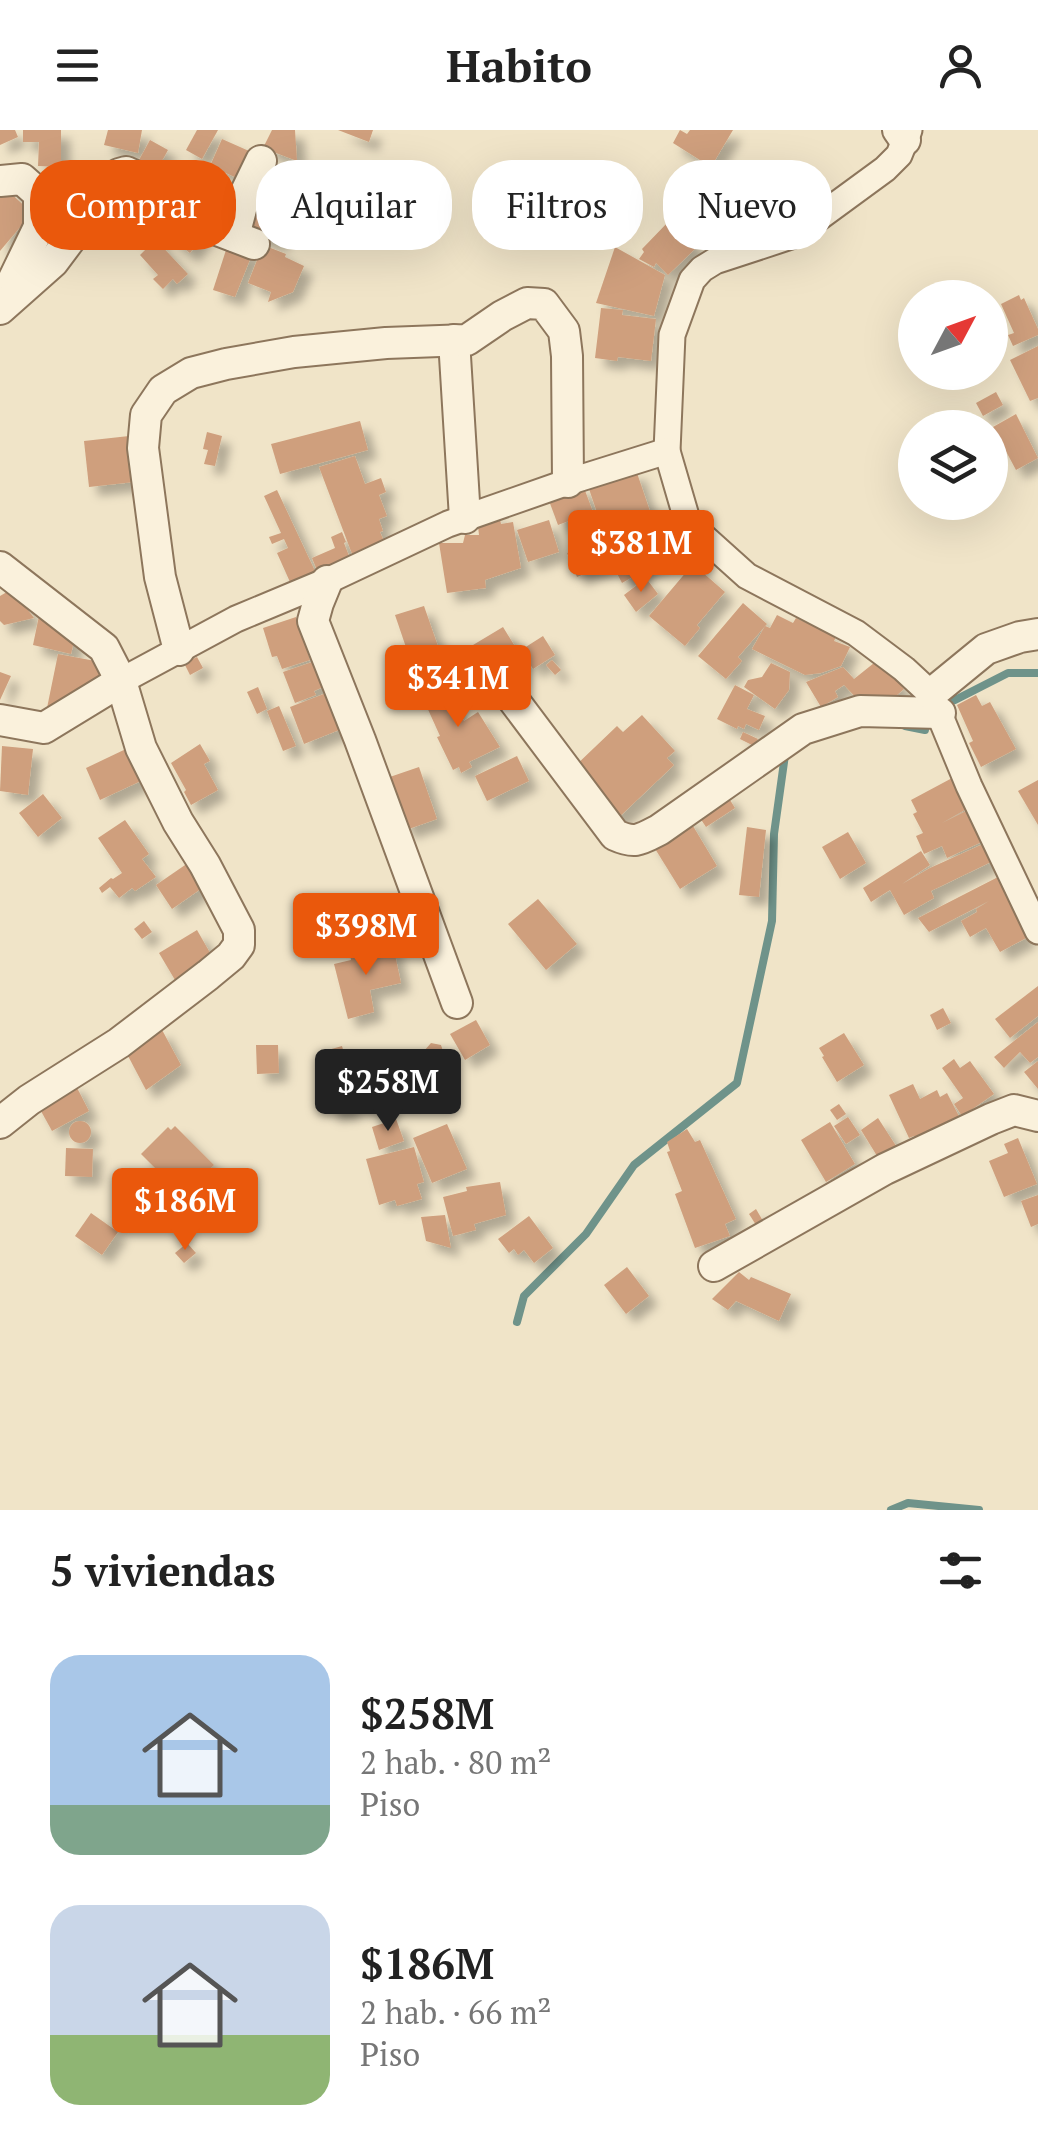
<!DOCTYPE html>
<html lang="es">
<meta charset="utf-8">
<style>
:root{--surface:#fff;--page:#f6f6f6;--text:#222;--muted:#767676;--accent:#ea580c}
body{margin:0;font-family:"PT Serif",serif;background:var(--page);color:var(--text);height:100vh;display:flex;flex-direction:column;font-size:38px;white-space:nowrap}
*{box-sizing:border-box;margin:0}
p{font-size:32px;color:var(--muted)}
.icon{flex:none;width:55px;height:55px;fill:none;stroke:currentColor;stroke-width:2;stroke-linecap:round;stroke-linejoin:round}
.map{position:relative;height:1380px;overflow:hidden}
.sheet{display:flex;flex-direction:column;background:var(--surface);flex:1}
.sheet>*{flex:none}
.banner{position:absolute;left:30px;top:30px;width:980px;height:90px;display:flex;gap:20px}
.needle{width:65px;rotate:49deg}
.buttons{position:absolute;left:898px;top:150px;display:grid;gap:20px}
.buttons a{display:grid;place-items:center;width:110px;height:110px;border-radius:50%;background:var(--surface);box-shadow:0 10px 40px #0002;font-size:50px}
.price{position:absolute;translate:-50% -85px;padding:0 22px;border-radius:10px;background:var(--accent);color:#fff;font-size:32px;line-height:65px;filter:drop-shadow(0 2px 5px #0008)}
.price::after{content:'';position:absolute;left:50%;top:60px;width:30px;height:22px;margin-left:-15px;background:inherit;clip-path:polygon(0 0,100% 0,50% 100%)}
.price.active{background:#222;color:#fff}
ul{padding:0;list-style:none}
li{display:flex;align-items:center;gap:30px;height:250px;padding:0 50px}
li span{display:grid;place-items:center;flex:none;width:280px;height:200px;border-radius:30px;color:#555}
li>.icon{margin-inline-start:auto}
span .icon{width:120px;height:120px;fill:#fffc;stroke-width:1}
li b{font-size:42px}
h2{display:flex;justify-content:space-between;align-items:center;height:120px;padding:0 50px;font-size:42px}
.pill{padding:0 35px;border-radius:40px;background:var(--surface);box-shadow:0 10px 40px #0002;font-size:35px;line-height:90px}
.pill.active{background:var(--accent);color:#fff}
header{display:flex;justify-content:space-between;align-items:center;height:130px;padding:0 50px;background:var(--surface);font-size:45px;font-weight:700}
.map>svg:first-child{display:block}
</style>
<header><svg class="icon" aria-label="menu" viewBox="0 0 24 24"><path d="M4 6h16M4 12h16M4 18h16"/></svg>Habito<svg class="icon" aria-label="person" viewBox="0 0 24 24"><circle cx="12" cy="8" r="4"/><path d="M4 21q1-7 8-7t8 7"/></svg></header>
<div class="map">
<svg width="1038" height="1380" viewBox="0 0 1038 1380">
<defs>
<filter id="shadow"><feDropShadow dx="9" dy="9" stdDeviation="5" flood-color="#0004"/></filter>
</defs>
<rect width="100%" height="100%" fill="#f0e4c8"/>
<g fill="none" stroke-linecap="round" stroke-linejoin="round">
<g stroke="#6f938a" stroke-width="8">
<polyline points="955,570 1008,543 1038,543"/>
<polyline points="905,596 925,600"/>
<polyline points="517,1192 524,1166 586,1104 634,1035 737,953 772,791 774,704 785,625 789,623"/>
<polyline points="891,1380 908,1373 979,1380"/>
</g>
</g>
<g fill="#cf9f7d" filter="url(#shadow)">
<polygon points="0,0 15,0 18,7 0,15"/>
<polygon points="23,0 61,0 61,37 38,36 39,12 23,12"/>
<polygon points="108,0 142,0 138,23 104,15"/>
<polygon points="197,0 218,0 202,29 186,20"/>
<polygon points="272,0 295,0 297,31 263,18"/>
<polygon points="338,0 373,0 369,12"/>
<polygon points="680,0 687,4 690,0 733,0 711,37 673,13"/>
<polygon points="222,9 258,25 246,52 210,36"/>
<polygon points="150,10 168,20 151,51 133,41"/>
<polygon points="88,30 115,32 102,56 91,54 93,49 84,46"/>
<polygon points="286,39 298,43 294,54 283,51"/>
<polygon points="191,52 202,56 194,76 184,72"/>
<polygon points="5,58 32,83 0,121 0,61"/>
<polygon points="690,58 716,79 698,101 672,80"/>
<polygon points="247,67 299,80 299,94 285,91 280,112 241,103"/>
<polygon points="210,70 235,77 228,100 203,93"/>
<polygon points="161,72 175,88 159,101 162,105 156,110 188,144 177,154 173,149 163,159 153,149 158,145 140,125 147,118 128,96"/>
<polygon points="181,85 205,103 190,123 170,108 172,105 168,102"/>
<polygon points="670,90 697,117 668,145 656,133 654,137 639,129 644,122 642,119"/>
<polygon points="263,115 286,124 285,127 304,136 293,162 268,172 271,162 248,153"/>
<polygon points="227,117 255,117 235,167 213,160"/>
<polygon points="615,117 665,145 654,186 596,173"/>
<polygon points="1019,165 1021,170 1024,168 1038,199 1038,205 1013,216 1008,205 1014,203 1001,174"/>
<polygon points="601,178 623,180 622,185 656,189 651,231 618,227 617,231 595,228"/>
<polygon points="1038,216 1038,268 1030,271 1010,230"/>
<polygon points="996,262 1003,275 983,286 976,273"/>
<polygon points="1016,284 1038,328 1016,340 993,297"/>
<polygon points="360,291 368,320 280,344 271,314"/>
<polygon points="207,302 222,306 215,336 204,334 208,320 203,319"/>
<polygon points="129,306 134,352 89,357 84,311"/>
<polygon points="355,326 365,354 381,348 386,362 379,365 387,386 379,389 383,401 380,402 386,416 354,429 319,337"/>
<polygon points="636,340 653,390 605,406 588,356"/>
<polygon points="583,355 593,382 558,395 548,368"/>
<polygon points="277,360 315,441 290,452 277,423 288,418 284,409 272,414 269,407 281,403 264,366"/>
<polygon points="499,384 501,394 513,392 521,438 485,450 486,458 447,463 439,413 463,413 465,405 479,405 477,388"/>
<polygon points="549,390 559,422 528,432 517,400"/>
<polygon points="655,397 671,425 622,453 600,411 618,403 624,414"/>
<polygon points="342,402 346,412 344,413 351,431 319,445 312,428 335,418 331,407"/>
<polygon points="599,410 609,434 577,447 567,423"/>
<polygon points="693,434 725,462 697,495 700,498 685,516 649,486"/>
<polygon points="646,448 658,464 636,482 624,465"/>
<polygon points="12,459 34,488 4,495 0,491 0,466"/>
<polygon points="743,473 767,494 738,527 742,531 726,549 698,526"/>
<polygon points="424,476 439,519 410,529 395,485"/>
<polygon points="40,481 75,507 71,524 33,515"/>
<polygon points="777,485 793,493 796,488 836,507 834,511 850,517 841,536 821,543 805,545 752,519 765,496 770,498"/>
<polygon points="296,487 310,530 282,539 277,526 272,527 263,498"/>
<polygon points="503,497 524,531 517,535 521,543 493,559 468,518"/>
<polygon points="543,506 555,525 533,539 521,520"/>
<polygon points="58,524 106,533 96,561 63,577 47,578"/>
<polygon points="197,527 203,538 190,545 184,533"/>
<polygon points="321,529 330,554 314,561 316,565 295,573 283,542"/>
<polygon points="879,529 904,559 882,578 863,575 844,555 835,561 838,567 821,577 806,552 843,537 854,549"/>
<polygon points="552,530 561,540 555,545 546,535"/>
<polygon points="771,533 790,542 789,560 775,579 744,557 748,550 762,547"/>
<polygon points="0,542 11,546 0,570"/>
<polygon points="443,552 464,591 478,582 500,617 469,632 472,637 461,643 459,637 453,640 437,607 440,606 421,564"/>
<polygon points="735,555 754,565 747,579 765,586 759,600 746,594 744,599 738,596 737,599 717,589"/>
<polygon points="258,557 267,579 257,584 247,562"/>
<polygon points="329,562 344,598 304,614 290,577"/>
<polygon points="976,565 982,576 990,572 1016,619 981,637 969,613 973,611 957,575"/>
<polygon points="279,576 296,616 283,621 267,581"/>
<polygon points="642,585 675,621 667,628 674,635 615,691 573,638 617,596 623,602"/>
<polygon points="743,602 758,609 754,616 740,609"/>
<polygon points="200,614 210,631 204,634 218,660 191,675 184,662 186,660 171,633"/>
<polygon points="2,616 33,619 28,665 0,661"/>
<polygon points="128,618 143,650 100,670 86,638"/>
<polygon points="517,626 529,651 487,671 475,646"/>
<polygon points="419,637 437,689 406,700 381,650"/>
<polygon points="954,647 970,677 942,693 972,678 986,710 947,728 942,716 924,724 916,706 923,703 913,684 917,682 911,670"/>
<polygon points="1038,650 1038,695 1018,661"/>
<polygon points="725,662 735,678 706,697 696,682"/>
<polygon points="43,664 62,688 38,707 19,683"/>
<polygon points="687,686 717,736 680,759 649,709"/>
<polygon points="125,690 149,724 142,729 156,747 135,761 132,758 119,768 110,757 102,763 99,758 111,748 113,749 122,743 98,708"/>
<polygon points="747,697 766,700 759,767 739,765"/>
<polygon points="848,702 866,733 840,749 822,717"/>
<polygon points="983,714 991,732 931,761 934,768 904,785 890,760 871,772 863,758 921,721 930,735 902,754 930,738"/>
<polygon points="188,733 205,756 172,779 156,755"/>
<polygon points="998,747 1005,762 1004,763 1028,807 1000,822 986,798 970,807 961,791 977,782 976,779 989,771 929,802 918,788"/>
<polygon points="538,769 577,814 546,840 508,794"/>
<polygon points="144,791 152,802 142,809 134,799"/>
<polygon points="197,800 213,828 175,850 159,823"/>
<polygon points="393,815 401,853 370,860 374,882 348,889 334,834 351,830 350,824"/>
<polygon points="1038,856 1038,886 1010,908 995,889"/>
<polygon points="943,878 951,893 937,900 930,885"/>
<polygon points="476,890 490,915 465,930 450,904"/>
<polygon points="1038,892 1038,927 1030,933 1020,922 1004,938 994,927"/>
<polygon points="161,898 181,935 146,960 127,924"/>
<polygon points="844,903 864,935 837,952 822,927 824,926 819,918"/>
<polygon points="431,913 441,915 444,924 437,932 428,930 424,921"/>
<polygon points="256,915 278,915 279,943 257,944"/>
<polygon points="342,916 346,930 324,937 322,929 330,927 328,920"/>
<polygon points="954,929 960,938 970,931 994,964 971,980 975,986 966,992 954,974 963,968 942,938"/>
<polygon points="1038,931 1038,959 1024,942"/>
<polygon points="388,943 390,972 353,974 351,945"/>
<polygon points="408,948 410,966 396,968 394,950"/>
<polygon points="348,950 351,981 329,983 326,952"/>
<polygon points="74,952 89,981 52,1001 36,972"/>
<polygon points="913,954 920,969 937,960 940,967 947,963 964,996 920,1018 914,1006 909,1008 889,965"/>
<polygon points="839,974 846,984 837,990 830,980"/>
<polygon points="848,987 860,1005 846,1014 834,996"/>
<polygon points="878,988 900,1022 882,1034 861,1000"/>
<polygon points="396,989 404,1011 379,1020 372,997"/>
<circle cx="80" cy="1002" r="11"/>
<polygon points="830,992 855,1034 826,1052 801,1010"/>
<polygon points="447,994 467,1039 432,1053 413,1008"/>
<polygon points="175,996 214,1035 183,1066 141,1024 168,997 171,1000"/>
<polygon points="687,999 695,1012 700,1010 736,1089 725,1094 730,1106 695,1118 675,1064 682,1061 667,1022 670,1021 667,1012"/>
<polygon points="1018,1008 1037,1054 1004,1067 989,1031 1008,1023 1004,1014"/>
<polygon points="414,1017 424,1052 417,1054 422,1069 397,1076 395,1070 379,1075 366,1029"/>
<polygon points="66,1018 93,1019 92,1047 65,1046"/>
<polygon points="500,1052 506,1085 474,1094 476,1100 453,1106 443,1067 467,1061 466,1057"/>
<polygon points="1038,1065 1038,1094 1031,1097 1021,1071"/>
<polygon points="756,1079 763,1091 756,1095 749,1084"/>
<polygon points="91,1083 118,1102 102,1125 75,1106"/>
<polygon points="445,1085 451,1118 426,1111 421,1087"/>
<polygon points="529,1086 553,1118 534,1133 524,1120 518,1125 514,1119 509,1123 498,1109"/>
<polygon points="187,1113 196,1123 184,1133 175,1123"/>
<polygon points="627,1137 649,1166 626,1184 604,1155"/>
<polygon points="739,1142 749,1150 751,1147 791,1164 779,1191 736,1171 728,1180 712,1169"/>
</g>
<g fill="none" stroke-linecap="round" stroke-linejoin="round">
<defs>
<g id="minor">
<polyline points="909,0 899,25 885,39 814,91 791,106 715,131 702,139 692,150 672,205 667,321 688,393 747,446 856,503 904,539 931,564 969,656 1038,801"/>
<polyline points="121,551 236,489 327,451 448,394 568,352 667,321"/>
</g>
<g id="tertiary">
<polyline points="898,0 905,10"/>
<polyline points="0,51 22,49 39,64 39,97 6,165"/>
<polyline points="234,106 245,64 261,31"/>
<polyline points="0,179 53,132 119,44 126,42 137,47 199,93 254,114"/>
<polyline points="454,210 465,388"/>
<polyline points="0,437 104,518 121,551 141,618 178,692 205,735 239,800 239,815 231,826 208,845 119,913 29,970 0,993"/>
<polyline points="327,451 318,473 313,491 360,610 457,873"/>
<polyline points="179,520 160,447 143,318 146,285 163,260 191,243 226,234 294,222 386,213 467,210 502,186 527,173 544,174 564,201 567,226 568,352"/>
<path d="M503,556L615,705C635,714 640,710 659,700L803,599L860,581L940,583"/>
<polyline points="931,564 986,519 1020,507 1038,504"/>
<polyline points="0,590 44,598 121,551"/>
<polyline points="714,1136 885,1039 991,989 1014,980 1038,986"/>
</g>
</defs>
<use href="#minor" stroke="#8d765c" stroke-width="29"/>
<use href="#tertiary" stroke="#8d765c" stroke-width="34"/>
<use href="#minor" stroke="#faf1dc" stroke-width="25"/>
<use href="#tertiary" stroke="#faf1dc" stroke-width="30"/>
</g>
</svg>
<div class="buttons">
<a><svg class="needle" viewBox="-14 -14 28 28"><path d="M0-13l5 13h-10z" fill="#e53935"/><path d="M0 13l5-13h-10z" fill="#767676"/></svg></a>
<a><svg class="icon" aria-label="layers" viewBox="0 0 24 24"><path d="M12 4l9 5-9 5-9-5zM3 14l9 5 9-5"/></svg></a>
</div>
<b class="price" style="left:641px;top:465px">$381M</b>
<b class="price" style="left:458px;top:600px">$341M</b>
<b class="price" style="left:366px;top:848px">$398M</b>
<b class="price active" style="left:388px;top:1004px">$258M</b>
<b class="price" style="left:185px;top:1123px">$186M</b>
<div class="banner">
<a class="pill active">Comprar</a>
<a class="pill">Alquilar</a>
<a class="pill">Filtros</a>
<a class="pill">Nuevo</a>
</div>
</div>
<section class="sheet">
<h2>5 viviendas<svg class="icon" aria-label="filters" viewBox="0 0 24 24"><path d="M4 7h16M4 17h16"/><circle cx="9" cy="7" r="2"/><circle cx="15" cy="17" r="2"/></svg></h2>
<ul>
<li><span style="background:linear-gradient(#a9c7e8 75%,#7fa58c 0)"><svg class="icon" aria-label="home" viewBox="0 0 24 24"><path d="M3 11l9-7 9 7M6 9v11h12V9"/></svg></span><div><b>$258M</b><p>2 hab. · 80 m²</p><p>Piso</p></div></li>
<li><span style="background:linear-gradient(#c9d6e8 65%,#8fb573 0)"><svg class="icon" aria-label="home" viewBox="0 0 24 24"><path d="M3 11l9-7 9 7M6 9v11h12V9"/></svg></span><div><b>$186M</b><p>2 hab. · 66 m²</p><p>Piso</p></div></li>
</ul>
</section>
